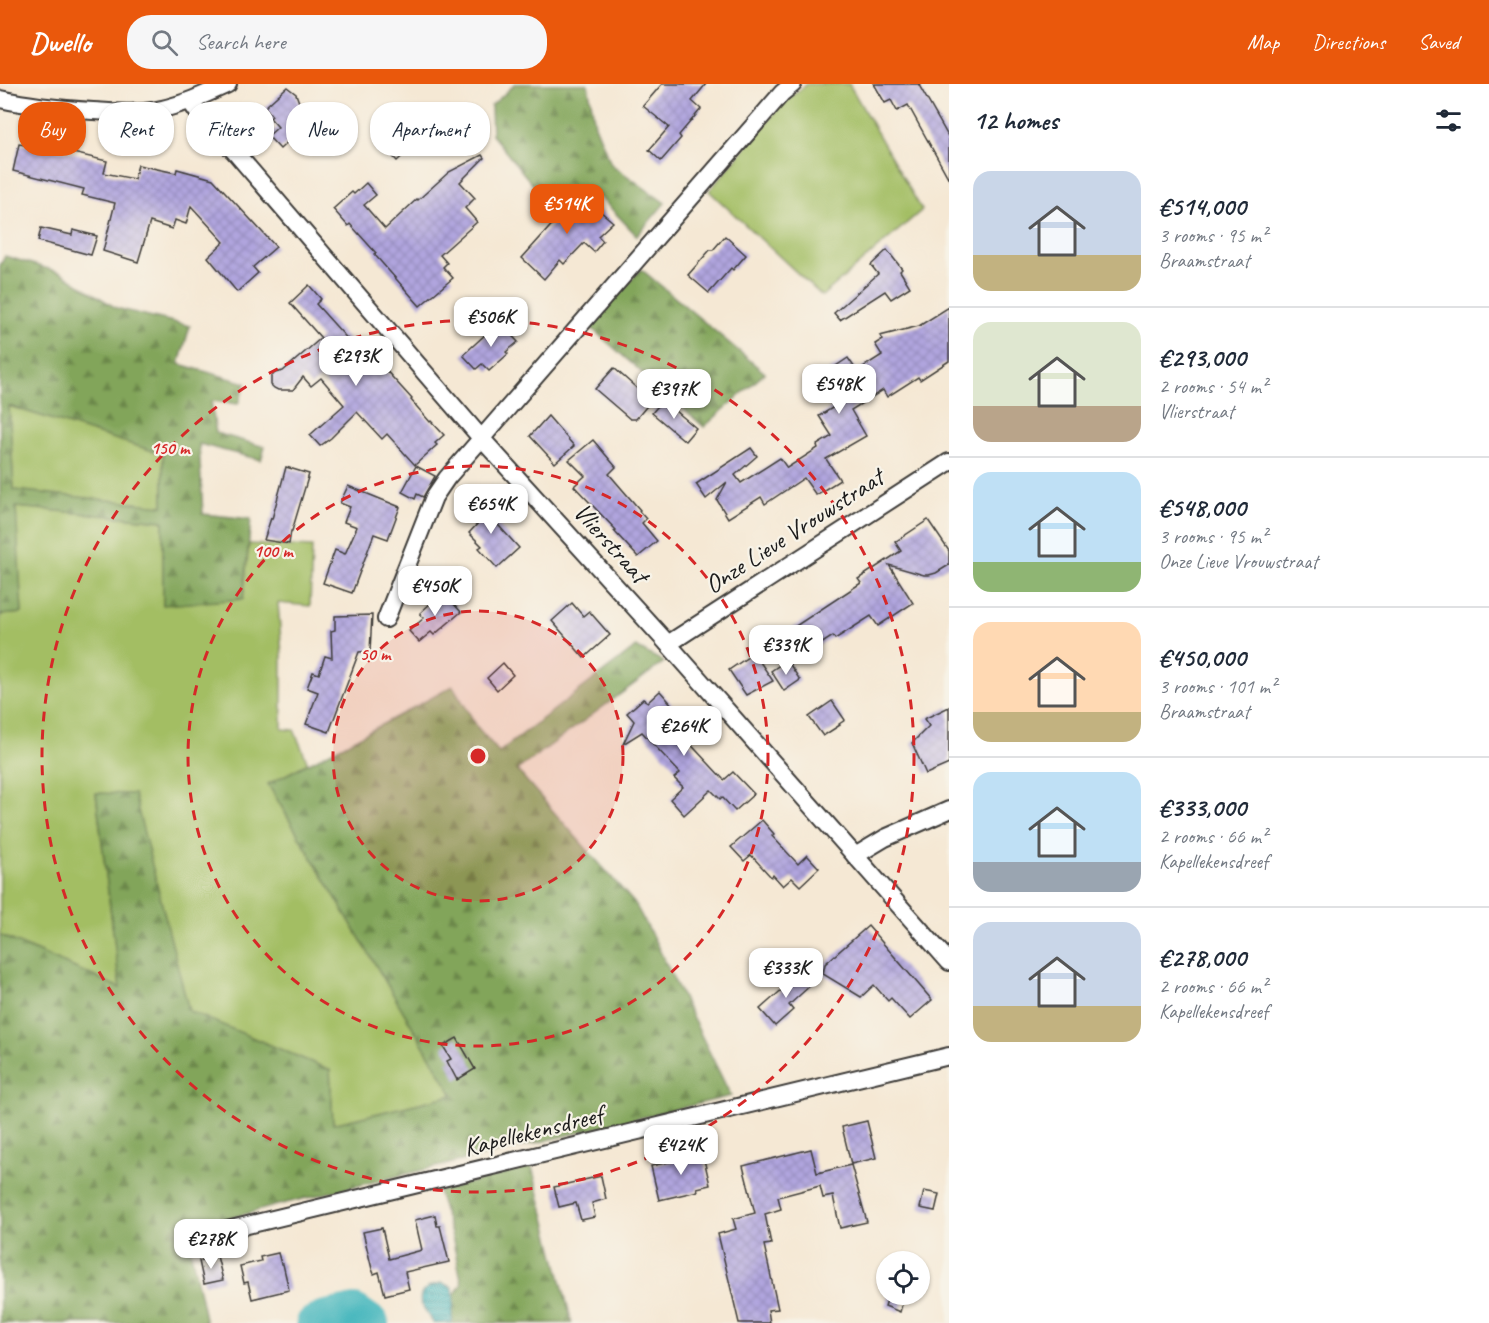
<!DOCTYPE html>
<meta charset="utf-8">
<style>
:root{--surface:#fff;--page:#f6f6f7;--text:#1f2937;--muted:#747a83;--line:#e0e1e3;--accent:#ea580c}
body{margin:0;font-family:Caveat,sans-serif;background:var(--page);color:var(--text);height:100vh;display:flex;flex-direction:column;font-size:22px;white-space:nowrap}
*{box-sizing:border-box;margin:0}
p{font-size:20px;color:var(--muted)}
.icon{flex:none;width:33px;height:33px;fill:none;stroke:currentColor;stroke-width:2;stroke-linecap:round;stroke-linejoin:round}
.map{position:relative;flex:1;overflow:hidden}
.side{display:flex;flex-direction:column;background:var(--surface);width:540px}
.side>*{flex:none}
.hud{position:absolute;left:18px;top:18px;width:570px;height:54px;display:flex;gap:12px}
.controls{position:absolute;left:876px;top:1167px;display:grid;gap:12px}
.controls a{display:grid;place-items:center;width:54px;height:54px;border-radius:50%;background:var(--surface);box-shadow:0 2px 4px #0004;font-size:30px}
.price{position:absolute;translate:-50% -51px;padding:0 14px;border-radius:12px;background:#fff;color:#222;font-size:20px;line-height:39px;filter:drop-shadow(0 2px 3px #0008)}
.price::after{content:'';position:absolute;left:50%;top:36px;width:18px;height:14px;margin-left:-9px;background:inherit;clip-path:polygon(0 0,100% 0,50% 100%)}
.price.selected{background:var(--accent);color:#fff}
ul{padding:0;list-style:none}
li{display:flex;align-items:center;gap:18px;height:150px;padding:0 24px}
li+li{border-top:2px solid var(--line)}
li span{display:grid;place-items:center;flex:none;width:168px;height:120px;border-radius:18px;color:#555}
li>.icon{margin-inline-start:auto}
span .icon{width:72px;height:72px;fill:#fffc;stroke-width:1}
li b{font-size:26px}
h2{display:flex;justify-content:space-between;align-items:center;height:72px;padding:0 24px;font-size:26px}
.tag{padding:0 21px;border-radius:24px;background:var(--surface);box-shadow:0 2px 4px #0004;font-size:21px;line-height:54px}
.tag.selected{background:var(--accent);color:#fff}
header{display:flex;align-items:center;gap:36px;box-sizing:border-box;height:84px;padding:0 30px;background:var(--accent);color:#fff}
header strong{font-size:28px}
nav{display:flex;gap:33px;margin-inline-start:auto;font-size:21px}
.search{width:420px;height:54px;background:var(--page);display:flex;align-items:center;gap:15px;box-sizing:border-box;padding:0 21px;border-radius:24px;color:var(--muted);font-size:22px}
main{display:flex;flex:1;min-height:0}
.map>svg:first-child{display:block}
</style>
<header>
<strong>Dwello</strong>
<div class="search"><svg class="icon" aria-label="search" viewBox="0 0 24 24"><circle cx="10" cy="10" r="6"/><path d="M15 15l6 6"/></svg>Search here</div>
<nav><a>Map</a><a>Directions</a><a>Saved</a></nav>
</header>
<main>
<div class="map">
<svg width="949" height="1239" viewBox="0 0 949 1239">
<defs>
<pattern id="forest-firs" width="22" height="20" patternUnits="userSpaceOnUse" patternTransform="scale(1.5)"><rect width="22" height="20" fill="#82a55a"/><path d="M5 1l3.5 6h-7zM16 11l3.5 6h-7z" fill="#6a864a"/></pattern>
<pattern id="water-rules" width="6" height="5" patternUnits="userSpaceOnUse" patternTransform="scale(1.5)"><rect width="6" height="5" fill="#47b7be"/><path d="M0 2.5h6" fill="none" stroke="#3a949a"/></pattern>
<pattern id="building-cross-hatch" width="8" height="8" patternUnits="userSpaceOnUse" patternTransform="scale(1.5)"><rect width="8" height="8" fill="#b0a5de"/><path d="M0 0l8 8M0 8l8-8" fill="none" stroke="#978dbe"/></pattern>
</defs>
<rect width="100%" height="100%" fill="#f7f3e8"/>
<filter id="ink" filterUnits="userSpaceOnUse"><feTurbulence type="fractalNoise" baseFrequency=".0167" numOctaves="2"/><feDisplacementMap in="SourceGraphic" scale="12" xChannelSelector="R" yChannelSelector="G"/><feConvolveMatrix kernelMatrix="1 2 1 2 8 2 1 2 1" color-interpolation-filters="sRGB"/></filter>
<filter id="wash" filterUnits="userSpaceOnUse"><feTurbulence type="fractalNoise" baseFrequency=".008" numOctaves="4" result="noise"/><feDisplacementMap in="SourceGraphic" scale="24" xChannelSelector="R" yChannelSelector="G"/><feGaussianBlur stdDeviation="1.35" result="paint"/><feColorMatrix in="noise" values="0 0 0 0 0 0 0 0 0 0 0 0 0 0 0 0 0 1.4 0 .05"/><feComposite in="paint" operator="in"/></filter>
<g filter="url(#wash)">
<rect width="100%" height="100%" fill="#f5e8d4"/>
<g fill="#a3be64" stroke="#606d40" stroke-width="1.5">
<polygon points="807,0 849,0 922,126 822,212 709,107 782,20"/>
<polygon points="9,322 163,370 163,423 14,406"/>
<polygon points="15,423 163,437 163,520 243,515 249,460 312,463 310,522 278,519 282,571 282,645 294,646 308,679 268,700 453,1011 333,1040 330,986 188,927 133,710 96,710 120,904 0,851 0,531 22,529"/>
</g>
<g fill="url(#forest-firs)" stroke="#4f603b" stroke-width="1.5" fill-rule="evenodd">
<polygon points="515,0 588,0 595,41 611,80 665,119 637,152 603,116 584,103 575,109 533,101 492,51 491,22"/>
<path d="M5,172L62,189L116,224L190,242L179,280L246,299L238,320L211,317L216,349L265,363L261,376L199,360L203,430L251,435L243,515L163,521V437L16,423L22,529L0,531V182ZM9,322L163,370V422L14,406Z"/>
<polygon points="641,185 765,289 704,343 590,243"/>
<polygon points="636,563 664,578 517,686 635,820 654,855 731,1012 282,1120 194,1144 191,1168 206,1239 0,1239 0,851 120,904 96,709 134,710 189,927 330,986 333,1040 453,1011 268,700 344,661 453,602 478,644 499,668"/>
<polygon points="532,1083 572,1239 452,1239 454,1211 462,1200 453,1157 438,1107"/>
</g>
<path fill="url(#water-rules)" stroke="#326a6d" stroke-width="1.5" d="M442,1199L452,1203L454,1211L452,1239H433C430,1233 425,1227 422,1221C415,1207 431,1201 442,1199Z"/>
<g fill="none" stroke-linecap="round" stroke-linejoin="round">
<polyline stroke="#47b7be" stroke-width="34" points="313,1239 322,1234 355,1227 372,1239"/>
</g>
<g id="blocks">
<g fill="url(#building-cross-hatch)">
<polygon points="662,0 706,0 692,17 701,25 679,51 681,54 661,77 649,66 669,43 643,22"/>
<polygon points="874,0 921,0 919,1 949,54 949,95 908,21 897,27 891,16 885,19"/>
<polygon points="287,3 296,10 300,21 312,35 280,65 268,52 278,43 270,34 272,32 265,23"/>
<polygon points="398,50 411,64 397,77 384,63"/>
<polygon points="32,57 56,62 56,65 107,77 104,89 134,95 138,81 176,89 177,85 213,95 276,163 253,183 258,189 237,208 208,173 224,158 191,122 186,140 175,136 172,145 150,138 138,178 103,167 115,119 82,111 84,105 13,87 19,60 31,62"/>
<polygon points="482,71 484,74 460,98 475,114 465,124 477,138 440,171 447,179 443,183 453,194 420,222 374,170 376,169 350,140 348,142 333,125 352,108 354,110 366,99 376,111 364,121 385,145 417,115 418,116 449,88"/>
<polygon points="581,111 613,138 598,152 603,157 594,168 584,159 564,180 560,176 544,195 522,174 557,135 543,123 566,123 570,119 572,120"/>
<polygon points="41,144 72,151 73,146 97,152 91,171 38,157"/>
<polygon points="725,152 746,171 733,186 731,184 709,209 688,191 710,166 713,166"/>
<polygon points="887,166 902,185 900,187 910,203 891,215 885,207 840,236 834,229 878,190 871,181"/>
<polygon points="309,201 321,215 316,220 370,280 374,276 380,283 382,282 412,315 411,316 430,338 431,337 444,351 435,359 437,361 415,381 387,350 382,355 357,328 331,354 320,362 310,351 344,321 321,294 311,302 303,293 293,306 278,306 274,304 271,301 271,293 275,289 283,287 321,254 290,219"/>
<polygon points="949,223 949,277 920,296 918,293 887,313 883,306 851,326 866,352 826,375 840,396 816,411 804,394 765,420 761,413 728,434 717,416 727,398 706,415 696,400 751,364 757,372 735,391 741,399 780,374 787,384 818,364 817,361 832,352 819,332 839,320 821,292 848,274 857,287 882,271 875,260 883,255 880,252 919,242"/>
<polygon points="499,238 518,258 506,268 508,270 489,287 482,280 476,285 463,271"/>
<polygon points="614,284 651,317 636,335 630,335 595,305"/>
<polygon points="663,316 696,344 685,357 652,329"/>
<polygon points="548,332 574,362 555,379 530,352"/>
<polygon points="593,356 616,383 609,390 640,426 639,427 646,435 642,439 657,457 638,473 614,447 616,446 574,402 585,392 569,376"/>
<polygon points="416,382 435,392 423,413 417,410 415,415 402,408"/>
<polygon points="286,383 309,390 292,447 291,447 289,460 264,456 271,434 272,435"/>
<polygon points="348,402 400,423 388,455 374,450 352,509 323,499 335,466 345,470 357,443 344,438 350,423 340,419"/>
<polygon points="480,413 497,424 490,432 519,464 497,484 479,464 482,462 469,449 481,436 470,428"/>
<polygon points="928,436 949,467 949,481 936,489 929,491 924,491 889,481 913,519 878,542 871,532 835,555 833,552 798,575 782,551 861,499 858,495 901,467 895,458"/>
<polygon points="443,508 461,528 434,551 431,548 419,558 409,547 424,534 420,529"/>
<polygon points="572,519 583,532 589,527 610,551 584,574 552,537"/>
<polygon points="372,531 370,567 359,568 329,648 306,640 318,608 307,604 313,588 319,590 325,572 332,574 331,547 335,546 335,532"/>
<polygon points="754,569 773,597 746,611 729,586"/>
<polygon points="787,576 800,596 784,607 771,587"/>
<polygon points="503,579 513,591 497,606 487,594"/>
<polygon points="660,607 679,629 669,637 724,696 733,688 754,710 735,727 722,713 720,715 711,706 684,731 670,715 683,703 674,694 680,689 642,648 623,660 634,637 627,629 643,615 648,618"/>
<polygon points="832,617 845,636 839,640 840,641 823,652 809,633"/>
<polygon points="949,623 949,680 926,690 912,659 929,642 924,635"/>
<polygon points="762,736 774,750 772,752 798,780 807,771 819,784 800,802 792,794 783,802 773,791 771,793 751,771 744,777 731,763"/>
<polygon points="868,842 932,916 910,935 891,914 888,917 874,901 861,913 823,890 825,880"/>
<polygon points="803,887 813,899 789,921 793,926 775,942 760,925"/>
<polygon points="457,954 475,985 457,996 447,977 451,975 443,962"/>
<polygon points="867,1037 876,1074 851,1080 842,1043"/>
<polygon points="811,1065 817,1089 851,1081 867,1138 840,1144 833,1112 823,1114 820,1102 778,1113 781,1125 765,1130 771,1160 764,1161 778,1225 768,1226 770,1239 739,1239 718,1150 736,1145 733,1135 755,1129 743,1082"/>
<polygon points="702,1067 710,1101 697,1104 698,1107 659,1116 651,1082 678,1076 677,1073"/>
<polygon points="601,1092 606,1115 592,1119 595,1133 581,1136 576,1119 559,1123 554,1103"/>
<polygon points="924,1107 939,1110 935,1127 920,1124"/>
<polygon points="435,1131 437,1142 440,1142 449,1178 405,1188 409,1205 385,1211 379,1188 374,1190 372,1185 363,1148 382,1144 389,1175 422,1166 415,1136"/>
<polygon points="278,1169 281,1180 283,1180 289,1206 252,1215 248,1198 244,1199 240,1182 261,1177 260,1173"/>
<polygon points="217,1172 223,1196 204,1200 199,1177"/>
<polygon points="889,1210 905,1210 900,1228 885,1222"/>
</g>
</g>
</g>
<g filter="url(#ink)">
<use href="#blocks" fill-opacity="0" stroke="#3d3b38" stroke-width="1.5"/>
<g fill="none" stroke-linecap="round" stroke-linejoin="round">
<defs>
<g id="minor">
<path d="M0,15C31,22 61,25 93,27C116,28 140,31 162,25C185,20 206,10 228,0"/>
<polyline points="190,17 205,39 234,67 481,354 668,560 949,878"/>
<polyline points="386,535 434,413 447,394 782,9 793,0"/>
<polyline points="668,560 949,378"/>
<polyline points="855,772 885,754 949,726"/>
<polyline points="198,1153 949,972"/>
</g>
</defs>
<use href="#minor" stroke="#3d3b38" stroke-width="20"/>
<use href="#minor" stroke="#fff" stroke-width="16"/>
</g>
</g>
<circle cx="478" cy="672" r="145" fill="#d62828" fill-opacity=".12"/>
<g fill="none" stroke="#d62828" stroke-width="3" stroke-dasharray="10 8">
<circle cx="478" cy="672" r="145"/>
<circle cx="478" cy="672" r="290"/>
<circle cx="478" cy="672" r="436"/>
</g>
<g text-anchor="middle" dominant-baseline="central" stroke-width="4.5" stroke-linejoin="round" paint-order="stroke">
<g font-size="26" fill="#1c1c1c" stroke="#f7f3e8">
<text transform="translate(794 447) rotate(-33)">Onze Lieve Vrouwstraat</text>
<text transform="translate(611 459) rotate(48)">Vlierstraat</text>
<text transform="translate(533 1047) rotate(-14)">Kapellekensdreef</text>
</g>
</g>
<circle cx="478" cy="672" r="9" fill="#d62828" stroke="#f7f3e8" stroke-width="3"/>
<g font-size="18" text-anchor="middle" font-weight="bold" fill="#d62828" stroke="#f7f3e8" stroke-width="4.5" stroke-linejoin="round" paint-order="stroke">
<text x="170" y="370">150 m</text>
<text x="273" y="473">100 m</text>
<text x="375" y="576">50 m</text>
</g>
</svg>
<div class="controls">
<a><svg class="icon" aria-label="locate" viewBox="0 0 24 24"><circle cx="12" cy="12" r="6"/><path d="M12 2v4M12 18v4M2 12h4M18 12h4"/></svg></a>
</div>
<b class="price selected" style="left:567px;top:151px">€514K</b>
<b class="price" style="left:491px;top:264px">€506K</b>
<b class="price" style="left:356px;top:303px">€293K</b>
<b class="price" style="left:839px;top:331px">€548K</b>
<b class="price" style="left:674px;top:336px">€397K</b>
<b class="price" style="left:491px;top:451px">€654K</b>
<b class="price" style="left:435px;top:533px">€450K</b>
<b class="price" style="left:786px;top:592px">€339K</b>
<b class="price" style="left:684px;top:673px">€264K</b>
<b class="price" style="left:786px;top:915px">€333K</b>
<b class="price" style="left:681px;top:1092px">€424K</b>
<b class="price" style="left:211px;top:1186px">€278K</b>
<div class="hud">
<a class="tag selected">Buy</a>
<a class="tag">Rent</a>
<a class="tag">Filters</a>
<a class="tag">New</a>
<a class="tag">Apartment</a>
</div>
</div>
<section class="side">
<h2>12 homes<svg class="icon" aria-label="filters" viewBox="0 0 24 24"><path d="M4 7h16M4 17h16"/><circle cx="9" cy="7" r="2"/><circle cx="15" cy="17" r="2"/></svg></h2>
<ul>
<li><span style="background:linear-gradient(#c9d6e8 70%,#c2b280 0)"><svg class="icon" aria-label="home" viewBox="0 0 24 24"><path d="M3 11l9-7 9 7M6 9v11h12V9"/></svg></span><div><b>€514,000</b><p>3 rooms · 95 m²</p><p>Braamstraat</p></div></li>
<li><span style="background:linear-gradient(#dfe7d0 70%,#b9a48a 0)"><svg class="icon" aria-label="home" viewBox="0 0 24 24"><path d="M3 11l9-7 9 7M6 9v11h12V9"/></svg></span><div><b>€293,000</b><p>2 rooms · 54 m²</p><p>Vlierstraat</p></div></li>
<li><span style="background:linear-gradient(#bfe0f5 75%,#8fb573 0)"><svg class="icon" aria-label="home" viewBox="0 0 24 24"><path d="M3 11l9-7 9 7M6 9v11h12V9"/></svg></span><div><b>€548,000</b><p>3 rooms · 95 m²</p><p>Onze Lieve Vrouwstraat</p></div></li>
<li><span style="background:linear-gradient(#ffd9b3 75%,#c2b280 0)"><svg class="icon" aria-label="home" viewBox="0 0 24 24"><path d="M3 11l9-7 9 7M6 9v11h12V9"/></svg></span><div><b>€450,000</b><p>3 rooms · 101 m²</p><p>Braamstraat</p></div></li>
<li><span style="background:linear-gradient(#bfe0f5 75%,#9aa5b1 0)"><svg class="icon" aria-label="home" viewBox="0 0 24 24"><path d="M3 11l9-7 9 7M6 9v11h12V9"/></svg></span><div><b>€333,000</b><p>2 rooms · 66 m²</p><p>Kapellekensdreef</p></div></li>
<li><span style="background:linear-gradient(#c9d6e8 70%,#c2b280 0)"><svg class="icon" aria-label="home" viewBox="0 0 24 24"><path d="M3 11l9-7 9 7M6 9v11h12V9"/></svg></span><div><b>€278,000</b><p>2 rooms · 66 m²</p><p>Kapellekensdreef</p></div></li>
</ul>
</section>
</main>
